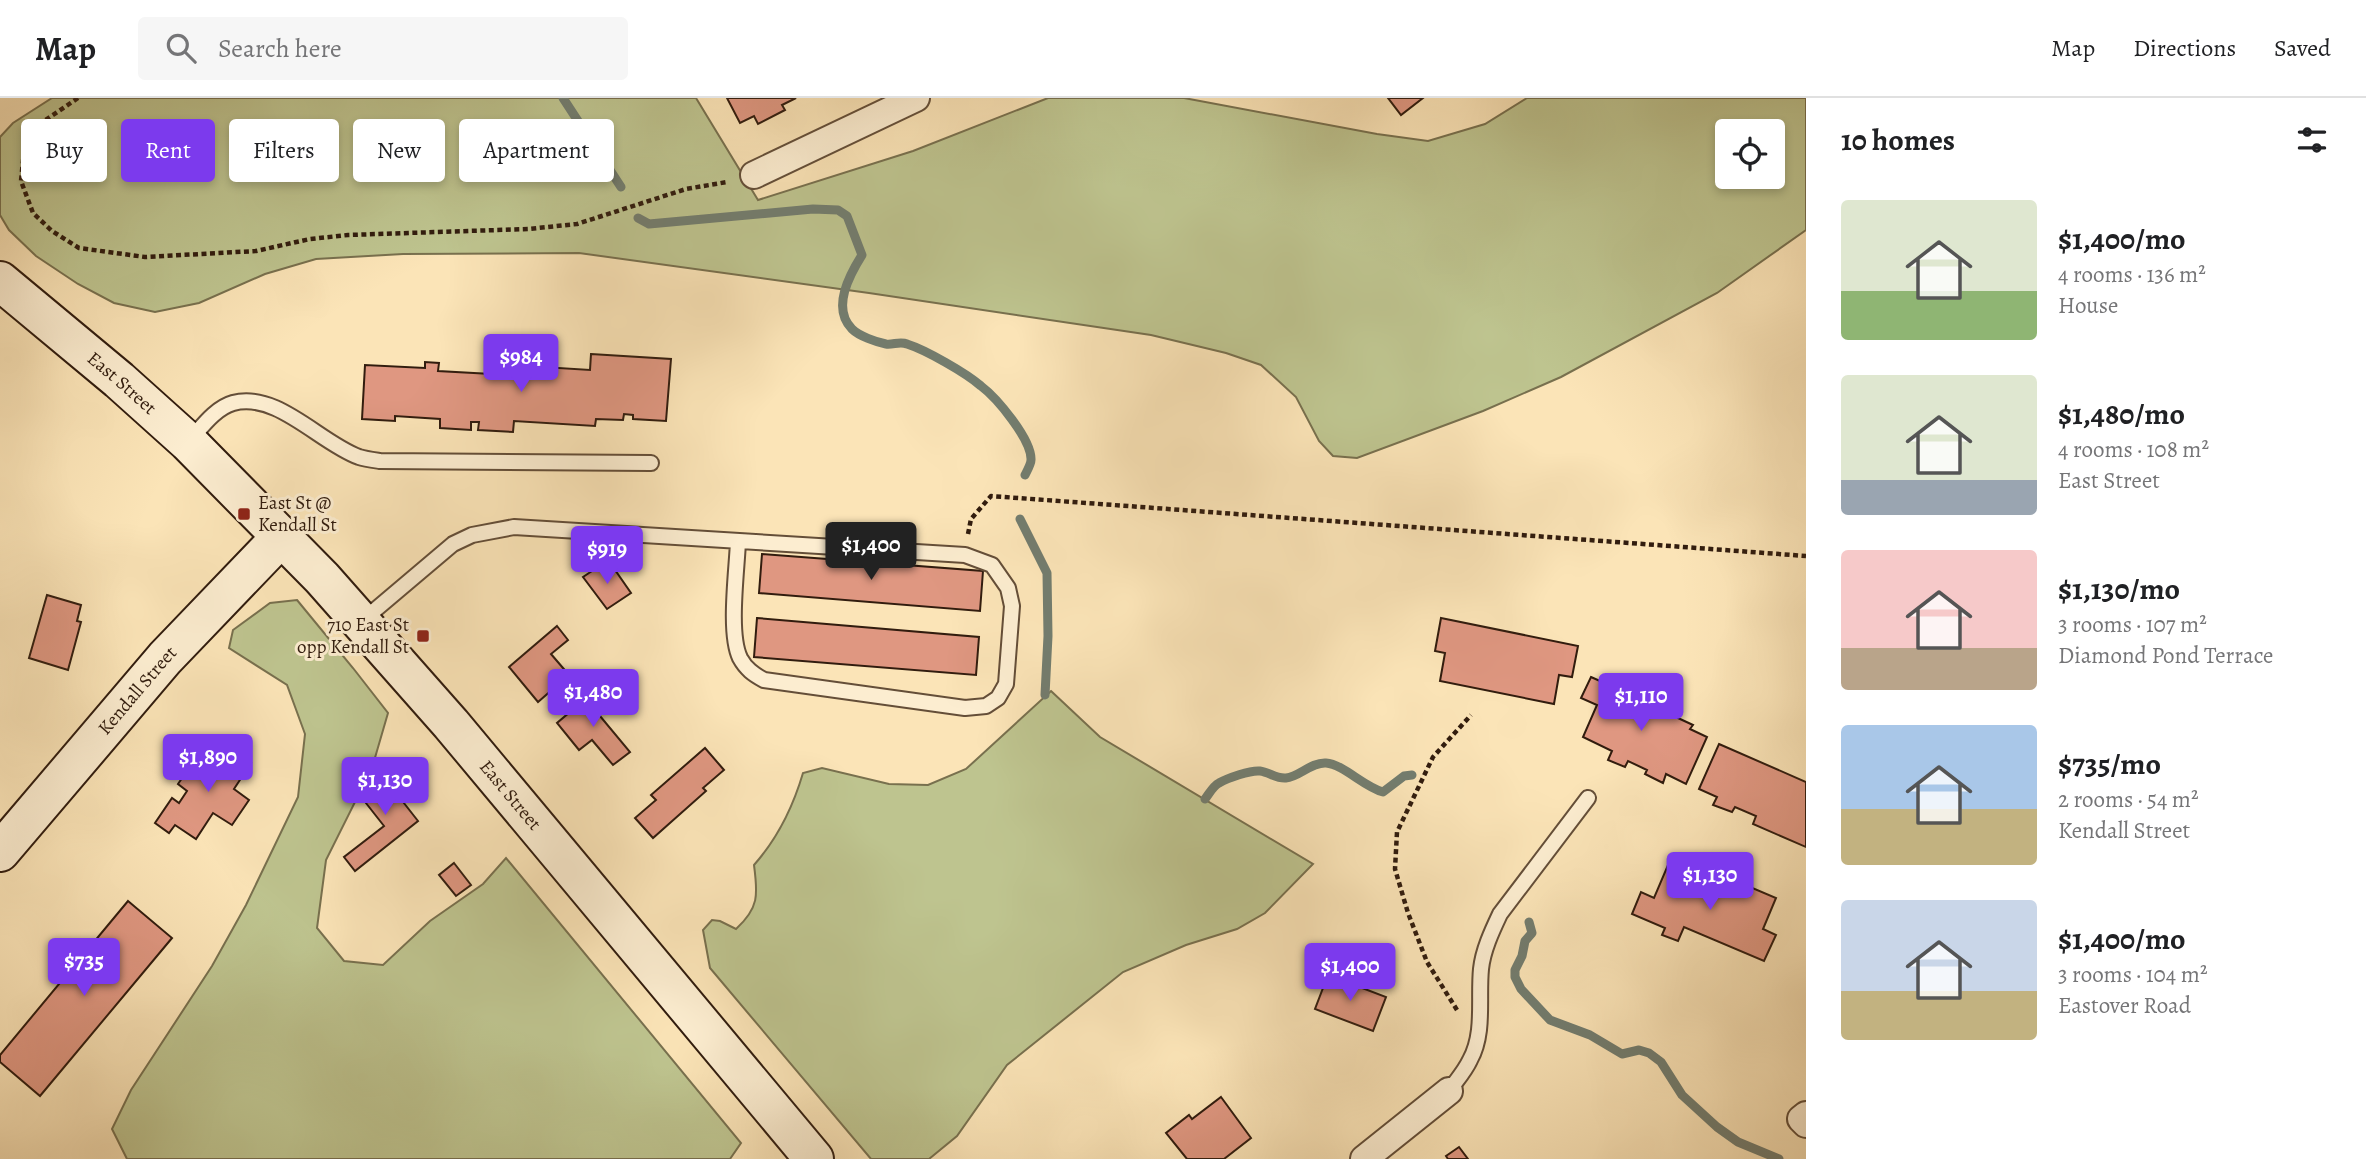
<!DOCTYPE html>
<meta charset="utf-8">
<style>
:root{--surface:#fff;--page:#f6f6f6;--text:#202124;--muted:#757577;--line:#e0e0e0;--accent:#7c3aed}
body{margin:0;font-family:Alegreya,serif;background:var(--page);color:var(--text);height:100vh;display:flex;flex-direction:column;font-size:26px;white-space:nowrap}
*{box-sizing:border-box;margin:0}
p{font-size:23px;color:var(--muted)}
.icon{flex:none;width:38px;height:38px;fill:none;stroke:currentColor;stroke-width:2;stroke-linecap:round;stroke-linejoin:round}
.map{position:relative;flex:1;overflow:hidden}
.drawer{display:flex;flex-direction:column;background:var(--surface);width:560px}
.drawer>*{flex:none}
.top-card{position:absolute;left:21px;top:21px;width:665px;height:63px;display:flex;gap:14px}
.tools{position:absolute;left:1715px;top:21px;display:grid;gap:14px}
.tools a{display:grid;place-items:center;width:70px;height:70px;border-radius:7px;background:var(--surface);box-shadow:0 4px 10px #0003;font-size:35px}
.price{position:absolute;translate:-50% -60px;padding:0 16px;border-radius:7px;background:var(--accent);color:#fff;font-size:23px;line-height:46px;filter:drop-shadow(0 2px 4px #0008)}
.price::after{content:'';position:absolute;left:50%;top:42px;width:21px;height:16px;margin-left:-10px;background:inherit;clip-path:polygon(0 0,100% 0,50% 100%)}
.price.on{background:#222;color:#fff}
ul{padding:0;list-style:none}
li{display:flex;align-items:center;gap:21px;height:175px;padding:0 35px}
li span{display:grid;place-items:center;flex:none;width:196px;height:140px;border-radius:7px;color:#555}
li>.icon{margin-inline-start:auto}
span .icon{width:84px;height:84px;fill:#fffc;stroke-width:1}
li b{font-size:30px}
h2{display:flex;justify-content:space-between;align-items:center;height:84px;padding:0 35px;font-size:30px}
.chip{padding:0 24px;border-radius:7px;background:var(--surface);box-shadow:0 4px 10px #0003;font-size:24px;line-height:63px}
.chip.on{background:var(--accent);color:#fff}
header{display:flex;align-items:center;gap:42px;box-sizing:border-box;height:98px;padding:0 35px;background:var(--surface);border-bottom:2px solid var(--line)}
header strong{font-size:33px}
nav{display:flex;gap:38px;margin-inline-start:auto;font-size:24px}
.search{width:490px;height:63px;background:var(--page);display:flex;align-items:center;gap:18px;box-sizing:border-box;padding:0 24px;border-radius:7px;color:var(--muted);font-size:26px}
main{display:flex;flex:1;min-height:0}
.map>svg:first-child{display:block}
</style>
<header>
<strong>Map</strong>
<div class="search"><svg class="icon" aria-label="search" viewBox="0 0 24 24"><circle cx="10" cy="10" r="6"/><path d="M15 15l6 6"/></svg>Search here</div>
<nav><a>Map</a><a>Directions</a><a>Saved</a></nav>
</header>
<main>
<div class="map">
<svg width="1806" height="1061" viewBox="0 0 1806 1061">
<rect width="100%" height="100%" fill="#fbe4b7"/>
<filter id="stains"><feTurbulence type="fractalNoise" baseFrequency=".00286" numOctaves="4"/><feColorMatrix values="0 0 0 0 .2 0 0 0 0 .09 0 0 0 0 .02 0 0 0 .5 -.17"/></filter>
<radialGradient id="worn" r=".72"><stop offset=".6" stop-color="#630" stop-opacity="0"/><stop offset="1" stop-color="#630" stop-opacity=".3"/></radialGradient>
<g fill="#bec48f" stroke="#78704e" stroke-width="2" fill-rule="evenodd">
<path d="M52,0H696L758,102L913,53L1048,0H1184L1377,36L1428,43L1485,26L1527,0H1806V132L1717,195L1561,279L1483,313L1357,360L1333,358L1319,343L1296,299L1261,267L1226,255L1151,237L869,195L579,155L403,156L316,161L265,176L199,205L155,214L114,205L78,186L36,158L9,132L0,117V39L13,25ZM1727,33H1773V79H1727Z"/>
<polygon points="297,502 353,570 388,615 372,670 326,762 317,830 344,863 383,867 430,823 483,786 506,760 741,1045 730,1061 127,1061 112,1031 131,992 212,868 246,807 298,699 305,636 287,587 229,550 233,532 270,505"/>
<path d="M1051,593L1100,639L1313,766L1265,815L1237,831L1186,847L1123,874L1007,967L957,1038L929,1061H871L710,870L703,832L712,822L720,823L736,831C759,810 758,797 754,767C777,741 793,709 803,675L822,670L889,686L928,687L966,671Z"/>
</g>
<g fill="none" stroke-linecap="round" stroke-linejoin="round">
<g stroke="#737d6f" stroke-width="9">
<polyline points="563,0 621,89"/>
<path d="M638,120L649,126L813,111L838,112L847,118L862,157C850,176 831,210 852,231C859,238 876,244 886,246C893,247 900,243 907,246C926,252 966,275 981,288C997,300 1032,342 1031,362C1031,366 1027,373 1025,377"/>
<polyline points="1020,421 1047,475 1048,538 1045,597"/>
<path d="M1205,701C1209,696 1213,688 1219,685C1228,680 1250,672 1260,673C1269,674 1276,681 1286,680C1299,679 1311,664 1326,665C1343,666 1364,689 1383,694L1404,678L1412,677"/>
<polyline points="1529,824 1532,835 1525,843 1522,858 1515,872 1515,879 1521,891 1550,922 1590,937 1622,956 1639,952 1649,955 1661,964 1682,997 1717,1029 1738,1044 1779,1061"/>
</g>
</g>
<g fill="#df9781" stroke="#311c0e" stroke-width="2">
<polygon points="727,0 796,0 782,7 785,12 758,26 754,18 740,25"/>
<polygon points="1388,0 1423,0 1401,17"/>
<polygon points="591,256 671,261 666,323 633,321 633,317 624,316 623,322 596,321 595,328 514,323 513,334 478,332 479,324 471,324 471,332 440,330 440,321 395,318 395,323 362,321 365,267 425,270 425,264 439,265 438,273 510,277 511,267 590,272"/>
<polygon points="762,456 983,473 980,513 759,495"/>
<polygon points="601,467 608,477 615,472 631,495 607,511 583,479"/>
<polygon points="47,497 81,507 77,523 81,524 68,572 29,560"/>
<polygon points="757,520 979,539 976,577 754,559"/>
<polygon points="1441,520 1578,548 1572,579 1559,577 1554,606 1440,583 1445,555 1435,553"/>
<polygon points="557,528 568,542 551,556 569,577 538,604 509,569"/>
<polygon points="1591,579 1620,592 1623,586 1641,593 1637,601 1693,627 1690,631 1707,639 1686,686 1666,676 1663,685 1645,676 1647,672 1628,663 1625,669 1608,662 1612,653 1583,639 1597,607 1581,600"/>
<polygon points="595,593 604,604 595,612 630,654 613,667 592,642 579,652 557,625"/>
<polygon points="223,646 251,665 234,691 249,702 232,727 213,715 196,741 175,727 169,735 155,725 172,700 179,705 187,693 178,686 198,657 210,665"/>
<polygon points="1719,646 1806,684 1806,749 1753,726 1756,718 1735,709 1732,714 1713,707 1717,699 1699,691"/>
<polygon points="705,650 724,672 703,690 706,693 653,740 635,720 656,702 651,697"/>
<polygon points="401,670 416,688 400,700 418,723 355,773 344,759 384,728 362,700"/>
<polygon points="454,765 471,787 456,798 439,777"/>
<polygon points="1668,767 1724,791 1729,780 1776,800 1763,831 1776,837 1764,863 1684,829 1678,843 1662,837 1665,830 1632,816 1641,794 1654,800"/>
<polygon points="128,803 172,840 40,998 0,964 0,957"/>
<polygon points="1328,877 1386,899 1373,933 1315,911"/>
<polygon points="1221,999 1251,1040 1224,1061 1187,1061 1166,1035 1189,1017 1192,1021"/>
<polygon points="1459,1049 1468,1061 1448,1061 1446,1058"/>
</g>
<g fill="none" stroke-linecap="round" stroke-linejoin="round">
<defs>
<g id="lane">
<path d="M189,343C201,330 215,310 233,305C277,293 320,345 359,359C365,361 373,362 380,363L651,365"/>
<path d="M362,523L453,446L472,437L514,429L965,457L992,467L1008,490L1012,508L1006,586L998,600L986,608L965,610L764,582C753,576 746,571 740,560C728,535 737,472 738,443"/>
<path d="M1449,993C1456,983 1465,973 1470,962C1485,935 1478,901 1481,871C1483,852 1492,833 1500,816L1588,700"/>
</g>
<g id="street">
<polyline points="754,77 916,0"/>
<polyline points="1806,1017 1801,1021 1806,1026"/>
<polyline points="1364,1061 1449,993"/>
</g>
<g id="secondary">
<path id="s1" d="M0,183L119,282L188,344L322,480L451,626L814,1061"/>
<path id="s2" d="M0,754L165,560L282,438"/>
</g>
</defs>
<use href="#lane" stroke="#644e38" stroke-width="18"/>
<use href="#street" stroke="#644e38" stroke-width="30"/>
<use href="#secondary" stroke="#311c0e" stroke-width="42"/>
<g stroke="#311c0e" stroke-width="4.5" stroke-dasharray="5 3.5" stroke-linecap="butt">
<polyline points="78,0 41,25 24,53 21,83 33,115 52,133 79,150 145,159 256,153 310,141 348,137 528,131 577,126 686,91 727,84"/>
<polyline points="968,436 971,421 991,398 1806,458"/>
<polyline points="1457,912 1427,864 1408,815 1395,771 1397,734 1433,659 1471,617"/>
</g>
<use href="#lane" stroke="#fcedd0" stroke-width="14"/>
<use href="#street" stroke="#fcedd0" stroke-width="26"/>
<use href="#secondary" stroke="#fcedd0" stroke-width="38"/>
</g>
<g fill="#8f2418" stroke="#fcedd0" stroke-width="2.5">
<rect x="237" y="409" width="14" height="14" rx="3.5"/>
<rect x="416" y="531" width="14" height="14" rx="3.5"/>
</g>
<g text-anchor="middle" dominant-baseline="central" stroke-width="6" stroke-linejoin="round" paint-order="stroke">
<g font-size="19" fill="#311c0e" stroke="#fcedd0">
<text stroke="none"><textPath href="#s1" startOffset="159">East Street</textPath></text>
<text stroke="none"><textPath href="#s2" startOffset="212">Kendall Street</textPath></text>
<text stroke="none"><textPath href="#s1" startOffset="726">East Street</textPath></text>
</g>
<g font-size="19" fill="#311c0e" stroke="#fcedd0" text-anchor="start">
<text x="258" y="405">East St @<tspan x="258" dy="22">Kendall St</tspan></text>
<text x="409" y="527" text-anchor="end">710 East St<tspan x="409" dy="22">opp Kendall St</tspan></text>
</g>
</g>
<rect width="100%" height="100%" filter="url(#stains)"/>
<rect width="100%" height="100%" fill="url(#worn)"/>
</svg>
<div class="tools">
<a><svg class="icon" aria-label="locate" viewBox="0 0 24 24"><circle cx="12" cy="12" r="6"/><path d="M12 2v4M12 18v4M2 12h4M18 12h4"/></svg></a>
</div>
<b class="price" style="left:521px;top:296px">$984</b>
<b class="price on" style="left:871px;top:484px">$1,400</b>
<b class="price" style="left:607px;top:488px">$919</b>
<b class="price" style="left:593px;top:631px">$1,480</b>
<b class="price" style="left:1641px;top:635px">$1,110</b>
<b class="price" style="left:208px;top:696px">$1,890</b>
<b class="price" style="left:385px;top:719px">$1,130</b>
<b class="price" style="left:1710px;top:814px">$1,130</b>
<b class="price" style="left:84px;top:900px">$735</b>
<b class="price" style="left:1350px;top:905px">$1,400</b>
<div class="top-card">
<a class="chip">Buy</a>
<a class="chip on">Rent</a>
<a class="chip">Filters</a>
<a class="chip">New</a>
<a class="chip">Apartment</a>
</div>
</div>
<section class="drawer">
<h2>10 homes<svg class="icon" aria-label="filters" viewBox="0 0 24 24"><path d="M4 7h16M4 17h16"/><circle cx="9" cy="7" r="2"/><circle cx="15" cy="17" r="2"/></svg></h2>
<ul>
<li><span style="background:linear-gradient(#dfe7d0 65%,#8fb573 0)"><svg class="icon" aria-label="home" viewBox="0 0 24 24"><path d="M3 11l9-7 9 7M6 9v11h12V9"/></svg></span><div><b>$1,400/mo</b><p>4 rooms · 136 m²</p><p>House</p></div></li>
<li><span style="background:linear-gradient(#dfe7d0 75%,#9aa5b1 0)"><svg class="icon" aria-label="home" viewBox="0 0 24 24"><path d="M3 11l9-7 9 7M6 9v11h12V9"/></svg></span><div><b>$1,480/mo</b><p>4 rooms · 108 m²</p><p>East Street</p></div></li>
<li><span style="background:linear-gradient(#f6c9c9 70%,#b9a48a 0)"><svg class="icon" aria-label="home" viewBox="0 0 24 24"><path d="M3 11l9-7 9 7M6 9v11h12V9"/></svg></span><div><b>$1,130/mo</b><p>3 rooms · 107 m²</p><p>Diamond Pond Terrace</p></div></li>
<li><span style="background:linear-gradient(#a9c7e8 60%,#c2b280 0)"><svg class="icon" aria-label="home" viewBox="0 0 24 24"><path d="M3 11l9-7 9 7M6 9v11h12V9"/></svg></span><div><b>$735/mo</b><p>2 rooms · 54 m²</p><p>Kendall Street</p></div></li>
<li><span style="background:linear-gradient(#c9d6e8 65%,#c2b280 0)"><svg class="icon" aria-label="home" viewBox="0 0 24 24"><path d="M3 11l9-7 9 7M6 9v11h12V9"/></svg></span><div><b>$1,400/mo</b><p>3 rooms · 104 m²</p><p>Eastover Road</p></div></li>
</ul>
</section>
</main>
